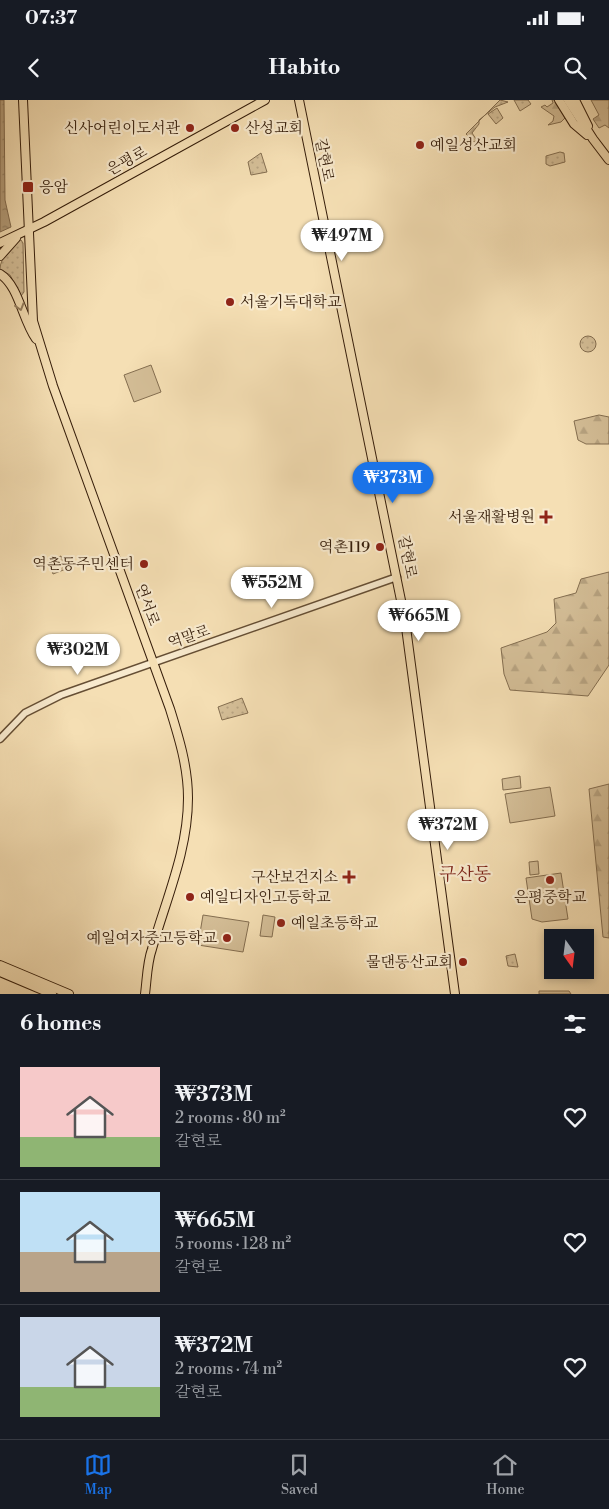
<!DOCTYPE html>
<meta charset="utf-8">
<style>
:root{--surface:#171b24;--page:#242831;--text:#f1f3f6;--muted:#9ea1a6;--line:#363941;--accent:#1a73e8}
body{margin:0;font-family:"Libre Bodoni","Noto Serif KR",serif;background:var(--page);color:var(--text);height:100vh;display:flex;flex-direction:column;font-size:19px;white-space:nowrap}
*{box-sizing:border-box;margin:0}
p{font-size:16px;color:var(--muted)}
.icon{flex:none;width:28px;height:28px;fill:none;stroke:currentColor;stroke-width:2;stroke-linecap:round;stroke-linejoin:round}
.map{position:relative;height:894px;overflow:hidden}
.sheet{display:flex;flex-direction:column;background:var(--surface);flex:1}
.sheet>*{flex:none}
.needle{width:32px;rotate:166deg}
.fabs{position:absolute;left:544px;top:829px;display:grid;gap:10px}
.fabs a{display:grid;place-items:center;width:50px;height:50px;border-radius:0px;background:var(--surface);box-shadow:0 2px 8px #0003;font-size:25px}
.price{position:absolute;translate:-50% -42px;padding:0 11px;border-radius:18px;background:#fff;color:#222;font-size:16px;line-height:32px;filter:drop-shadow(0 1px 2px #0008)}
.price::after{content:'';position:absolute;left:50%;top:30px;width:15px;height:11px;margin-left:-8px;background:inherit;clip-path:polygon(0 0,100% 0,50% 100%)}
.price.current{background:var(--accent);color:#fff}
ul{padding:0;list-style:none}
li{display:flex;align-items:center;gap:15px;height:125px;padding:0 20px}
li+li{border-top:1px solid var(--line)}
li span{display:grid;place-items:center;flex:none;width:140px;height:100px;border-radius:0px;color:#555}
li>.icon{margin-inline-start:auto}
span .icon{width:60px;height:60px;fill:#fffc;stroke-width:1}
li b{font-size:21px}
h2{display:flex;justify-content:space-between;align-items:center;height:60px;padding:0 20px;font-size:21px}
.status{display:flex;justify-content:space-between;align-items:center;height:35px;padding:0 25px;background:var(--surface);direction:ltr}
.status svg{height:14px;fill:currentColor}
header{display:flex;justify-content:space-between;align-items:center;height:65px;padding:0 20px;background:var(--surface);font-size:22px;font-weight:700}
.dock{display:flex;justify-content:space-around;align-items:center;height:70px;border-top:1px solid var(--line);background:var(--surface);font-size:14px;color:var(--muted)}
.dock a{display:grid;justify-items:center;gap:2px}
.dock .current{color:var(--accent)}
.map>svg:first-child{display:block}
</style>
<div class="status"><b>07:37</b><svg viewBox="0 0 49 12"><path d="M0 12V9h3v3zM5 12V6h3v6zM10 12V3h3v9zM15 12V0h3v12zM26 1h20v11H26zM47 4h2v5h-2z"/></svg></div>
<header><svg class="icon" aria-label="back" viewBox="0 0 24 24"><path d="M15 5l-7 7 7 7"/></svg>Habito<svg class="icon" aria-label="search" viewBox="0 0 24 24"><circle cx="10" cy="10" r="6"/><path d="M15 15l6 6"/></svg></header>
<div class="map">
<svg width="609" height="894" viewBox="0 0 609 894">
<defs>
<pattern id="green-dots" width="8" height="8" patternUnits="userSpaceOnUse" patternTransform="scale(1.25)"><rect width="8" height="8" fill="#d4be97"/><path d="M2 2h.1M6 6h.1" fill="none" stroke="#b7a381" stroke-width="1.8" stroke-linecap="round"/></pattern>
<pattern id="forest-firs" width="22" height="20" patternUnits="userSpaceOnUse" patternTransform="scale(1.25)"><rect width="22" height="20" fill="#d4be97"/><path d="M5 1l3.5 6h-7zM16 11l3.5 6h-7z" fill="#b7a381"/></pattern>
<pattern id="water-ripples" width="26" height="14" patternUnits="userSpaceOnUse" patternTransform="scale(1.25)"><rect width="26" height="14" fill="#b49d7a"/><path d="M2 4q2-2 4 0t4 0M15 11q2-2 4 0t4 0" fill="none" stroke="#937f62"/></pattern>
</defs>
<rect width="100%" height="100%" fill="#f5dfb4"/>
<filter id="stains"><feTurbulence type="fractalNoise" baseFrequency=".004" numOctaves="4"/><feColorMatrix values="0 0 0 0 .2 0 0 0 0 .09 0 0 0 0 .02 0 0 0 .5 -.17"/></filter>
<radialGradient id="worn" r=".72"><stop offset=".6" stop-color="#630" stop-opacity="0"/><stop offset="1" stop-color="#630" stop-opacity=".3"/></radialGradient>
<g fill="url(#green-dots)" stroke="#846e50">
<polygon points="514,0 528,0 531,4 520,11"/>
<polygon points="497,8 503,18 496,24 488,14"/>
<polygon points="560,52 564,53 565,62 550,66 546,64 546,56"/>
<polygon points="261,53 267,72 251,75 248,62"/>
<path d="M19,141L21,140L23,143L24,192L21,196L10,175L0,169C0,158 11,148 19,141Z"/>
<circle cx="588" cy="244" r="8"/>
<polygon points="61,456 66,469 53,474 48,461"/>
<polygon points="242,598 248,613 222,620 218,607"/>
<polygon points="515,854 518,867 508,866 506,856"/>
</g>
<g fill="url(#forest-firs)" stroke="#846e50">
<polygon points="500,0 508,2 495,7 479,20 479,24 472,33 476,39 482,39 474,42 466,34"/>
<polygon points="552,0 557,0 565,18 561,22 548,25 553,21 554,16 541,7 545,5 547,7 553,3"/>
<polygon points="591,0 609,0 609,28 605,25 599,28 593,19 599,15"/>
<polygon points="599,315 609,317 609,344 586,344 578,340 574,321"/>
<polygon points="609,472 609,565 588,596 510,590 504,574 501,548 547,532 556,523 554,499 576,493 581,479"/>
<polygon points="609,684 609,838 603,837 589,689"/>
</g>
<g fill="#d4be97" stroke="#846e50">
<polygon points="151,265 161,292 134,302 124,275"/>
<polygon points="520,676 521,688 503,690 502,679"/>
<polygon points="550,687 555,716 510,723 505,694"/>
<polygon points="538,761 539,774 530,775 529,762"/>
<polygon points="561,773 568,819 542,822 532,819 526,778"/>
<polygon points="203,815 249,822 243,852 198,845"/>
<polygon points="263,815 275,817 272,837 260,836"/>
<polygon points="539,891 569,891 571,894 539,894"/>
</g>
<polygon fill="url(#water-ripples)" stroke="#816a4d" points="0,0 4,0 5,100 11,127 0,132"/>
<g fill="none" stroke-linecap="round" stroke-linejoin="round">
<defs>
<polyline id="minor" points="0,639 25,613 61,595 397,477"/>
<g id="major">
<path d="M23,0L33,221L53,286L170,609C179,638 188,667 188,698C188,751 166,799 152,849C147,863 147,879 145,894"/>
<polyline points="299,0 405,520 455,894"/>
<polyline points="559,0 574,24 587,35"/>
<polyline points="568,0 593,39 609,60"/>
<polyline points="575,0 588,26"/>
<polyline points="0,143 44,122 265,0"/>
<polyline points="0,156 16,138"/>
<path d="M0,174C19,186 22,219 36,239"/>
<polyline points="0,865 69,894"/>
<polyline points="0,872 52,894"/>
</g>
</defs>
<use href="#minor" stroke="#654e34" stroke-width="9"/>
<use href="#major" stroke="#351d0a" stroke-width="10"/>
<use href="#minor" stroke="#f8eace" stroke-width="6"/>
<use href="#major" stroke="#f5dfb4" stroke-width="8"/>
</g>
<defs><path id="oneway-chevron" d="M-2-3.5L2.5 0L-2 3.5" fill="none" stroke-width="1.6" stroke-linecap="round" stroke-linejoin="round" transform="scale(1.25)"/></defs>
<use stroke="#957e5f" href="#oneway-chevron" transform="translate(20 207) rotate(73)"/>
<g fill="#8f2418" stroke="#f8eace" stroke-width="2">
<circle cx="190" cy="28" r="5"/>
<circle cx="235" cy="28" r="5"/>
<circle cx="420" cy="45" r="5"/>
<rect x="22" y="81" width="12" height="12" rx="2.5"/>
<circle cx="230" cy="202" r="5"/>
<path d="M543.5 409.5h5v5h5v5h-5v5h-5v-5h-5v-5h5z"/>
<circle cx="380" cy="447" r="5"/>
<circle cx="144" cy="464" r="5"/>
<path d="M346.5 769.5h5v5h5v5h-5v5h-5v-5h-5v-5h5z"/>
<circle cx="550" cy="780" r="5"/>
<circle cx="190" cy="797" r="5"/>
<circle cx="281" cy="823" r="5"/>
<circle cx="227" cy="838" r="5"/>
<circle cx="463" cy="862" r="5"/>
</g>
<g text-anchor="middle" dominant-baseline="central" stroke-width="4.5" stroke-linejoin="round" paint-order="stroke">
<g font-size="15" fill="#351d0a" stroke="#f8eace" text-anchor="end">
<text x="180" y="28">신사어린이도서관</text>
<text x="245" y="28" text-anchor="start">산성교회</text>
<text x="430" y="45" text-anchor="start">예일성산교회</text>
<text x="39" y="87" text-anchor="start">응암</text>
<text x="240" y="202" text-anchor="start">서울기독대학교</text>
<text x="535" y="417">서울재활병원</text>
<text x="370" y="447">역촌119</text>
<text x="134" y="464">역촌동주민센터</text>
<text x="338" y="777">구산보건지소</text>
<text x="200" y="797" text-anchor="start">예일디자인고등학교</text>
<text x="550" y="797" text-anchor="middle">은평중학교</text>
<text x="291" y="823" text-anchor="start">예일초등학교</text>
<text x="217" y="838">예일여자중고등학교</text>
<text x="453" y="862">물댄동산교회</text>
</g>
<g font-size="15" fill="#351d0a" stroke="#f8eace">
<text transform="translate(324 60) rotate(79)">갈현로</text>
<text transform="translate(127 61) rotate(-29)">은평로</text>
<text transform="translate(407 457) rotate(79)">갈현로</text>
<text transform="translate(147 505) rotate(70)">연서로</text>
<text transform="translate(189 537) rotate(-19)">역말로</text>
</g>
<g font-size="18" fill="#7a1f14" stroke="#f8eace">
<text x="465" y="774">구산동</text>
</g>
</g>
<rect width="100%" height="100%" filter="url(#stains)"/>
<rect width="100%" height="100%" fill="url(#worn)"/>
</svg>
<div class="fabs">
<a><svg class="needle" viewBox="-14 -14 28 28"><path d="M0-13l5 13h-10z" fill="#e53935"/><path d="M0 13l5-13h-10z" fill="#9ea1a6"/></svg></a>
</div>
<b class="price" style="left:342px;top:162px">₩497M</b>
<b class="price current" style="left:393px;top:404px">₩373M</b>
<b class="price" style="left:272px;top:509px">₩552M</b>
<b class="price" style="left:419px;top:542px">₩665M</b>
<b class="price" style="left:78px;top:576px">₩302M</b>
<b class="price" style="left:448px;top:751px">₩372M</b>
</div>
<section class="sheet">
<h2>6 homes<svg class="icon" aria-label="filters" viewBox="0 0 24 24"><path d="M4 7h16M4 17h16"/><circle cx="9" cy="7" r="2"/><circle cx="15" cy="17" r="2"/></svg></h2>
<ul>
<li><span style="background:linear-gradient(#f6c9c9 70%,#8fb573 0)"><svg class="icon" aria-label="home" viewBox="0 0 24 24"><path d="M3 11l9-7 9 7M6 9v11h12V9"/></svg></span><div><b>₩373M</b><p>2 rooms · 80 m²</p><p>갈현로</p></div><svg class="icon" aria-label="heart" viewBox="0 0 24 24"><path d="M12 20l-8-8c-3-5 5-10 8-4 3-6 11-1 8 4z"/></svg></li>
<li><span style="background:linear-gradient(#bfe0f5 60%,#b9a48a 0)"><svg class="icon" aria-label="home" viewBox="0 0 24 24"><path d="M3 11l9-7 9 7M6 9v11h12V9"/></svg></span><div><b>₩665M</b><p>5 rooms · 128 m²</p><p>갈현로</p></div><svg class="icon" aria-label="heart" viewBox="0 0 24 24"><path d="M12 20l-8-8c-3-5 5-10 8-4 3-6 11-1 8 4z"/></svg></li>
<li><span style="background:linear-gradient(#c9d6e8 70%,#8fb573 0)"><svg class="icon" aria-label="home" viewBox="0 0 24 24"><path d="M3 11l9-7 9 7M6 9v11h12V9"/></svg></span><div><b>₩372M</b><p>2 rooms · 74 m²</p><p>갈현로</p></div><svg class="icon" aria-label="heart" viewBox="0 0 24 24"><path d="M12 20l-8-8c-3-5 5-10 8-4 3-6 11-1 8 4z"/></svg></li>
</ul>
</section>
<nav class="dock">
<a class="current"><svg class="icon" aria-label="map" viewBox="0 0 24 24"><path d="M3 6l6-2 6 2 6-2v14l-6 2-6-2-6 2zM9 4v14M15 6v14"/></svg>Map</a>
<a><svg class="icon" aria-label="saved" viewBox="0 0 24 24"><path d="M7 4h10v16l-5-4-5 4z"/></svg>Saved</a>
<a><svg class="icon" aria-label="home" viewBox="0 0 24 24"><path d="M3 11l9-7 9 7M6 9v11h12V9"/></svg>Home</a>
</nav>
